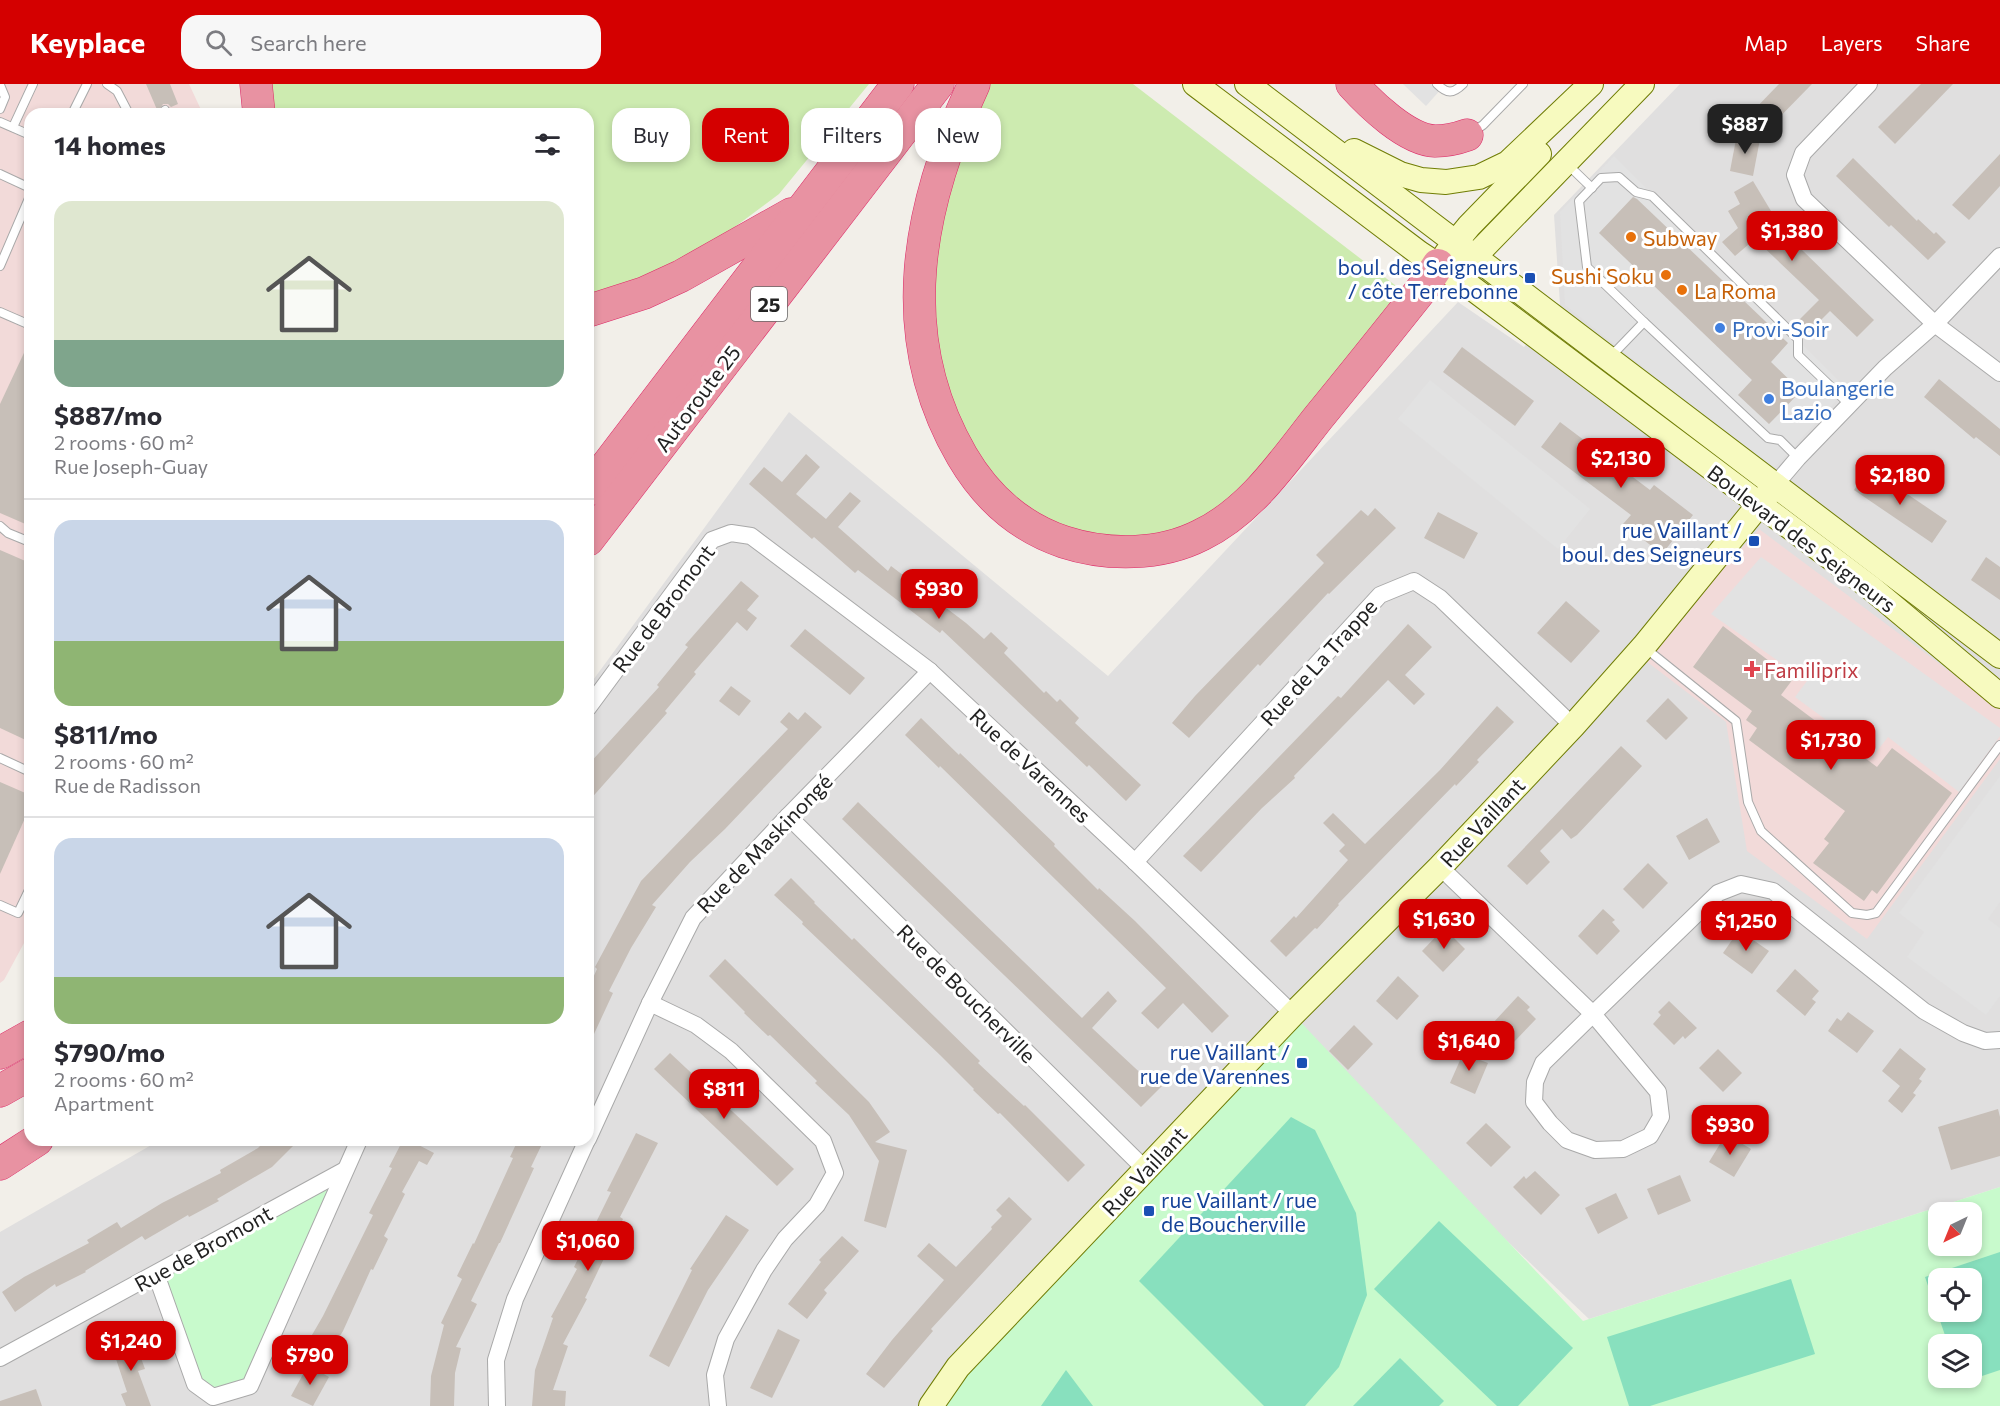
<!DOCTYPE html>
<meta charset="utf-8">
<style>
:root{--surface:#fff;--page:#f7f7f7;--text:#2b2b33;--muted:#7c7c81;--line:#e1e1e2;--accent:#d40000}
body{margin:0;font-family:Commissioner,sans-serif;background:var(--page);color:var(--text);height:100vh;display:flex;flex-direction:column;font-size:22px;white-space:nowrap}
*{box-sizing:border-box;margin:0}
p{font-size:20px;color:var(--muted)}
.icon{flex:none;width:33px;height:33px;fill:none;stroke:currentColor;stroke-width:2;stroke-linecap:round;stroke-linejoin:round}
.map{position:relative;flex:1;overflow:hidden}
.sheet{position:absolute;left:24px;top:24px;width:570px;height:1038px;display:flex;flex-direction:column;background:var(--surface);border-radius:18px;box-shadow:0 3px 9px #0003}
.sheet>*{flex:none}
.top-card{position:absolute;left:612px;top:24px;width:570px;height:54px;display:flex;gap:12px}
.needle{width:39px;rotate:223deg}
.buttons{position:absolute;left:1928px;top:1118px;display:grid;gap:12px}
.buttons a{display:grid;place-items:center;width:54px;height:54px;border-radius:12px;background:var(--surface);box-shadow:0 3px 9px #0003;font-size:30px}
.price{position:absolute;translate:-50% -51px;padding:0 14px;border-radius:12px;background:var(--accent);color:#fff;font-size:20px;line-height:39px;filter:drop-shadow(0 2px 3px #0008)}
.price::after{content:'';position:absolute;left:50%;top:36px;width:18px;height:14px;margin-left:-9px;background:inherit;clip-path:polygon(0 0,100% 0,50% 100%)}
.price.selected{background:#222;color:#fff}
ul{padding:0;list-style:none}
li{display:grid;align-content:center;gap:12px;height:318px;padding:0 30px}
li+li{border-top:2px solid var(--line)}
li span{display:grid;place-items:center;height:186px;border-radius:18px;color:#555}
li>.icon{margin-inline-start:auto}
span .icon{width:108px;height:108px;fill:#fffc;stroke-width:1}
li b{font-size:26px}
h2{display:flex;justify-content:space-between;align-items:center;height:72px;padding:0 30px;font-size:26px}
.pill{padding:0 21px;border-radius:18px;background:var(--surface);box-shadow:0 3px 9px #0003;font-size:21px;line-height:54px}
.pill.selected{background:var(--accent);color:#fff}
header{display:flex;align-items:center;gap:36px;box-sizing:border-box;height:84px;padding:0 30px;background:var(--accent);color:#fff}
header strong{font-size:28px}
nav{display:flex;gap:33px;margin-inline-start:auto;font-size:21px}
.search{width:420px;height:54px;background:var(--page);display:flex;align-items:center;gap:15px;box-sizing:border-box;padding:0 21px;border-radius:18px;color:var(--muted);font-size:22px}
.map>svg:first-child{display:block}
</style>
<header>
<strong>Keyplace</strong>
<div class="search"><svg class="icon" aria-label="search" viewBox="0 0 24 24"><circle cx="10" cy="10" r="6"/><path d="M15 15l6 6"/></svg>Search here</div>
<nav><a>Map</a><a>Layers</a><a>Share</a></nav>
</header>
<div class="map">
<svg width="2000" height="1322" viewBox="0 0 2000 1322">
<rect width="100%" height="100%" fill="#f2efe9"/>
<polygon fill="#e0dfdf" points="1680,0 2000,0 2000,1103 1589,1235 1505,1155 931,1322 0,1322 0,1148 160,1056 588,1056 588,603 789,328 1108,592 1458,218 1524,263 1560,221 1554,131"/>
<g fill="#f2dad9">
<polygon points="0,0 189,0 203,30 30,30 30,848 4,896 0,899"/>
<polygon points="1759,445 2000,625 2000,675 1867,855 1747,767 1726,638 1642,574"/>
</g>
<g fill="#cdebb0">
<polygon points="268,0 869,0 779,110 720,154 647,193 588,213 588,30 272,30"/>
<polygon points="989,0 1133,0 1404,208 1243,404 1204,434 1174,448 1132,457 1067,449 1002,407 965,360 945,311 931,213 946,115"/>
</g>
<g fill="#c8facc" fill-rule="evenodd">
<path d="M1293,930L1583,1237L2000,1103V1322H931ZM1938,1128H1971V1161H1938ZM1938,1194H1971V1227H1938ZM1938,1260H1971V1293H1938Z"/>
<polygon points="345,1086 250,1302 213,1313 195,1300 156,1190"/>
</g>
<g fill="#88e0be" fill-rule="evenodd">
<polygon points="1291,1033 1315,1046 1356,1129 1367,1211 1339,1283 1305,1322 1264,1322 1139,1197"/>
<polygon points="1439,1137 1573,1264 1518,1322 1497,1322 1374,1205"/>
<path d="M2000,1168V1286L1961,1299L1959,1293H1971V1260H1948L1925,1193ZM1938,1194H1971V1227H1938Z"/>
<polygon points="1791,1195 1815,1270 1650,1322 1629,1322 1607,1253"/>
<polygon points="1400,1274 1444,1317 1439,1322 1353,1322"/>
<polygon points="1066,1286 1093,1322 1041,1322"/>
</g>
<g fill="#e2e2e2" fill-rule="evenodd">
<polygon points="1403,0 1437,0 1442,4 1426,22"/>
<path d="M1614,72L1847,305L1772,386L1565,221L1560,128ZM1634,112L1788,259L1771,278L1801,307L1769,340L1738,311L1752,296L1599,149Z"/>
<polygon points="1430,296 1590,425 1558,465 1398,335"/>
<polygon points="1761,473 2000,644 2000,652 1959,708 1888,653 1874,671 1795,613 1807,597 1711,530"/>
<polygon points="2000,692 2000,818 1988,835 2000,844 2000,912 1986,931 1907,873 1924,848 1899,829"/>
</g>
<g fill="#c7bfb8">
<polygon points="146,0 170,0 178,20 171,23 168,20 163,20 158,28"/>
<polygon points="1779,0 1812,0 1767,46 1750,30"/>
<polygon points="1921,0 1953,0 1895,60 1878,43"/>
<polygon points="1737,50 1760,55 1753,92 1730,87"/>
<polygon points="2000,70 2000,102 1969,136 1952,121"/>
<polygon points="1853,74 1917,137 1918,135 1934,150 1936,148 1946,158 1928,176 1891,141 1889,143 1836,92"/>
<polygon points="1753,97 1771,127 1765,130 1874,236 1857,253 1830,227 1810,247 1799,236 1819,216 1755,155 1735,172 1722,158 1738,144 1728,127 1740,120 1734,108"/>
<polygon points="1633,113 1637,115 1788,259 1771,278 1801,307 1769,340 1738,311 1752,296 1599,149"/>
<polygon points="30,256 30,442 0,429 0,320"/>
<polygon points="1462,263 1534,317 1515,342 1443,288"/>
<polygon points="1939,295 2000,345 2000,372 1976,353 1974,355 1924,313"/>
<polygon points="1560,338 1650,406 1654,401 1693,431 1662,470 1623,440 1631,431 1541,363"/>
<polygon points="806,370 820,383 796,410 826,435 850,408 861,417 838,443 888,487 891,482 966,539 984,555 991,548 1008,564 1004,569 1044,609 1046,607 1057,618 1060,615 1079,634 1075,639 1141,701 1126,717 1089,681 1087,683 942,546 940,549 858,486 855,489 814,453 812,455 749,400 764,383 782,398"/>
<polygon points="1869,384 1947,437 1932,459 1854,406"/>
<polygon points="1375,424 1396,444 1329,510 1328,509 1260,582 1258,580 1189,654 1172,639 1195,612 1324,479 1316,471 1361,426 1368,432"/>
<polygon points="1438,428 1478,449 1464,475 1424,454"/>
<polygon points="0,466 30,479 30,658 0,644"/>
<polygon points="1986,473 2000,483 2000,516 1971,496"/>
<polygon points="741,497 759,512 747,526 757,534 747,547 737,538 694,588 696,590 665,627 667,629 588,718 588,681 659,603 657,601 688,563 685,561"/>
<polygon points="1566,517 1600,547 1571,579 1537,549"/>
<polygon points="1408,540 1432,563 1405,591 1425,610 1414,621 1388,596 1294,692 1295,694 1262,724 1201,788 1183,772 1338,612 1341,614"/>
<polygon points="1723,542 1793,595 1781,611 1877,683 1892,664 1952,709 1877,810 1872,806 1864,817 1813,779 1829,759 1824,755 1845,727 1749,656 1757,644 1746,636 1752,627 1693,583"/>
<polygon points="805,545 865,594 850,611 790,562"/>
<polygon points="731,602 751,617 739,632 719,617"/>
<polygon points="1668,614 1688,634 1666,656 1646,637"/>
<polygon points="1497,622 1514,638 1477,676 1479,678 1456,702 1455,700 1338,820 1339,821 1317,845 1315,844 1286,873 1270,857 1294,832 1296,834 1348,776 1339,767 1345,761 1323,739 1333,729 1365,760 1440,686"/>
<polygon points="789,628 798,636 805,628 822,643 725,745 690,778 652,821 656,823 631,864 609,907 613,909 588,963 588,905 597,885 595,883 641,797 788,645 780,638"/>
<polygon points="921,634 959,671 960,669 1055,760 1054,762 1098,806 1099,804 1135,837 1229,932 1212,949 1183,919 1158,945 1141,929 1166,904 940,682 939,684 905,651"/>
<polygon points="1621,662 1642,682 1577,751 1571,755 1562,745 1540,767 1550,778 1527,801 1507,782"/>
<polygon points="0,698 30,711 30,723 0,790"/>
<polygon points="858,718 1082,934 1108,907 1117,917 1092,944 1148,996 1158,986 1168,996 1141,1023 842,735"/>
<polygon points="1707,734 1720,758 1689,776 1676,752"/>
<polygon points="1648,779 1668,799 1643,825 1623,805"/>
<polygon points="791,794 815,818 814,819 852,856 854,854 980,977 978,979 1024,1022 1025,1021 1085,1081 1068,1098 1000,1029 998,1030 973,1006 974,1005 940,971 802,840 803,838 774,811"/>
<polygon points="1603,825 1615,836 1612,838 1620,847 1597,871 1578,852"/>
<polygon points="1444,844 1465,865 1443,888 1422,867"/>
<polygon points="1739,846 1769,867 1752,890 1723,869"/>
<polygon points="725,875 869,1018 890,1048 875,1058 907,1066 886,1144 864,1137 879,1077 849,1031 815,999 817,997 770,951 768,952 744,929 745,928 709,892"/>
<polygon points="1795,885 1819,907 1812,915 1816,918 1805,932 1776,907"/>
<polygon points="1398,892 1419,912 1397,936 1376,917"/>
<polygon points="1518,912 1530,923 1527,926 1536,935 1513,959 1492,940"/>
<polygon points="1669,917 1697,944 1685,955 1683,952 1674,961 1653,940 1661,931 1658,928"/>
<polygon points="1848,928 1874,947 1857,969 1828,947 1837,934 1841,937"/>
<polygon points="1354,941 1373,960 1348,986 1329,967"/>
<polygon points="1900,964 1926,985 1919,995 1922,997 1913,1009 1916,1011 1902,1029 1888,1017 1900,1002 1882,987"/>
<polygon points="1465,965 1483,973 1480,976 1488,979 1475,1010 1450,999"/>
<polygon points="1718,965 1742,989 1723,1008 1699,984"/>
<polygon points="670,969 794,1085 777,1102 654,985"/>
<polygon points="1998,1025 2000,1033 2000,1072 1951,1086 1938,1043"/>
<polygon points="1486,1039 1511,1063 1491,1083 1466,1059"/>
<polygon points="636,1049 658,1059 620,1133 623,1135 585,1214 587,1215 563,1260 568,1262 553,1306 566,1307 565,1322 532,1322 535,1286 553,1234 551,1233 577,1185 574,1183 611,1108 607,1107"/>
<polygon points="1726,1050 1751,1065 1734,1093 1709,1078"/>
<polygon points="266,1056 299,1056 272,1083 217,1115 219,1117 189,1133 188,1131 145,1156 142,1152 85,1187 86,1188 56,1203 55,1200 15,1228 2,1208 24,1193 89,1159 87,1156 117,1138 121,1144 162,1119 221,1089 220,1086 258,1064"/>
<polygon points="403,1056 409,1056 434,1069 427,1081 419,1077 402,1108 405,1110 384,1152 388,1155 373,1186 371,1185 343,1247 326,1275 305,1263 323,1232 373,1131 369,1129 392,1084 389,1083"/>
<polygon points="518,1056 544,1056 531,1083 534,1084 500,1159 499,1159 471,1217 477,1220 456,1263 461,1264 455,1289 454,1322 430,1322 431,1292 444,1241 441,1239 462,1195 457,1192 473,1159 474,1160 513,1074 510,1073"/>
<polygon points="1535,1087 1560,1111 1541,1131 1513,1103 1524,1092 1526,1095"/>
<polygon points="1680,1091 1691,1117 1658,1131 1647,1105"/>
<polygon points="1616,1109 1628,1134 1598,1150 1585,1124"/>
<polygon points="1009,1113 1032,1135 931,1245 933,1247 884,1304 866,1290 892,1256 944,1196 917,1172 929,1159 956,1183 992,1145 991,1143 1002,1132 996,1126"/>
<polygon points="726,1131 749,1146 708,1206 669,1283 649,1272 692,1186 690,1185"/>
<polygon points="842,1152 859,1167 824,1206 827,1209 807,1235 788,1220 821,1178 819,1176"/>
<polygon points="778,1245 800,1256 772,1314 750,1304"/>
<polygon points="133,1252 145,1285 138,1287 151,1322 126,1322 121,1310 127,1308 111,1260"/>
<polygon points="308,1281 329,1293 313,1322 291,1312"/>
<polygon points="36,1305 42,1322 0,1322 0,1317"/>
</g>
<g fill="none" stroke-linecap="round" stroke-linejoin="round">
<defs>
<g id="lane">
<polyline points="107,0 117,7 129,30"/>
<path d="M1437,0C1447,10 1453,10 1463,0"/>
<polyline points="0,1 5,13 0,25"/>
<polyline points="165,26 167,30"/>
<polyline points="72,30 87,0"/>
<polyline points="0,38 30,51"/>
<polyline points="13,43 33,0"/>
<polyline points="1471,49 1483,41 1523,0"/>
<polyline points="1566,79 1592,104"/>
<polyline points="0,90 30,104"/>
<polyline points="0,182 30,112"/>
<polyline points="0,228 30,241"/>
<polyline points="1644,238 1587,183 1579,117 1601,94 1619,93 1636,108 1652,112 1798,255 1798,271 1850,321"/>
<polyline points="1608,273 1617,266 1644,238 1768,354 1780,356 1798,374"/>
<polyline points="0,442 8,449 30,458"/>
<polyline points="1644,563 1736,637 1748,718 1761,747 1852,829 1867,831 1876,829 2000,661"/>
<polyline points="0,674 30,688"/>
<polyline points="0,821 18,829 30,804"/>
</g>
<g id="street">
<polyline points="1869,0 1803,69 1795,91 1804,115 1935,240 2000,289"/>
<polyline points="1775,401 1798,374 1885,284 1935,240 2000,172"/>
<polyline points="588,624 712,456 731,449 751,452 930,587 1135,778 1293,930"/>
<polyline points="788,732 1145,1085"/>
<polyline points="1135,778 1380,511 1414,497 1440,514 1573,642"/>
<polyline points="1440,783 1593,930 1658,1008 1661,1033 1650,1052 1623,1065 1595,1066 1567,1056 1550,1039 1534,1018 1535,998 1543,979 1593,930 1718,809 1741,800 1773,807 1924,927 1963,949 1985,957 2000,956"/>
<polyline points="650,919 696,941 731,967 823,1057 835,1089 817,1121 785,1155 764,1186 726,1255 715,1291 718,1322"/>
<polyline points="588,1055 650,919 693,834 788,732 930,587"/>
<polyline points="156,1190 195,1300 213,1313 250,1302 359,1056"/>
<polyline points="0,1274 345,1086"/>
<polyline points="497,1322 496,1276 515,1215 587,1056"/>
</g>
<g id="secondary">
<polyline points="1195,0 1419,169 1468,201 1870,503 2000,612"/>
<polyline points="1247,0 2000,572"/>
<polyline points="1354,67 1400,90 1421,96 1446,98 1479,93 1508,79 1591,0"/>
<polyline points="1446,170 1469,142 1539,70"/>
<polyline points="1458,177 1474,173 1642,0"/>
<polyline points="931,1322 958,1283 1293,930 1440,783 1573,642 1644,562 1775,401"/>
</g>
<g id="highway">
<polyline points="256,0 259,30"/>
<path d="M974,0C918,121 891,250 962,372C986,413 1019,443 1064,458C1107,472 1160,472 1201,451C1251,427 1284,377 1318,334C1354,290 1390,245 1425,201L1438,181"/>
<path d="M1352,0C1370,20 1407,56 1435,57C1446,57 1456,55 1467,51"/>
<polyline points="588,227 644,209 681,192 791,130"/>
<polyline points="588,406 898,0"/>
<polyline points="588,456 938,0"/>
<polyline points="0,969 30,952"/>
<polyline points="0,1007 30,990"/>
<polyline points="0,1080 37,1056"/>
</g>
</defs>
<use href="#lane" stroke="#a9a9a9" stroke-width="10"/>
<use href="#street" stroke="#a9a9a9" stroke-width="18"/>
<use href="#secondary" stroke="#707d05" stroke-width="26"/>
<use href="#highway" stroke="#dc2a67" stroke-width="33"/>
<use href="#lane" stroke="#fff" stroke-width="8"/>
<use href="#street" stroke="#fff" stroke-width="16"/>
<use href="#secondary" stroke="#f7fabf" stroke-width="24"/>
<use href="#highway" stroke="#e892a2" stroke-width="32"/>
</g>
<g fill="#e8710a" stroke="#fff" stroke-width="2">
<circle cx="1631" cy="153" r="6"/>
<circle cx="1666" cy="191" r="6"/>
<circle cx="1682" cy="206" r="6"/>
</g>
<g fill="#1a4fb4" stroke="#fff" stroke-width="2">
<rect x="1524" y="188" width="12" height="12" rx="3"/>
<rect x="1748" y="451" width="12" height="12" rx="3"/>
<rect x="1296" y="973" width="12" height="12" rx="3"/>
<rect x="1143" y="1121" width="12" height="12" rx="3"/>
</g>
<g fill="#3f7fe0" stroke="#fff" stroke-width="2">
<circle cx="1720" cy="244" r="6"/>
<circle cx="1769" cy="315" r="6"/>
</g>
<path fill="#e0444e" stroke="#fff" stroke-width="2" d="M1749 576h6v6h6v6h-6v6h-6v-6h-6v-6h6z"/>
<g text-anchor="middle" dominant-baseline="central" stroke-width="6" stroke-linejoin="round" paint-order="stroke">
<rect fill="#fff" stroke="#646464" stroke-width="1.5" x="751" y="203" width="36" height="34" rx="4.5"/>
<g font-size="20" font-weight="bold" fill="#222">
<text x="769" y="220">25</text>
</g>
<g font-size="21" fill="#c56008" stroke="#fff" text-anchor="start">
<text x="1643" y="153">Subway</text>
<text x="1654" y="191" text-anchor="end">Sushi Soku</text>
<text x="1694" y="206">La Roma</text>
</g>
<g font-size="21" fill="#164399" stroke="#fff" text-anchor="end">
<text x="1518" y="182">boul. des Seigneurs<tspan x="1518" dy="24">/ côte Terrebonne</tspan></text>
<text x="1742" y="445">rue Vaillant /<tspan x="1742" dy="24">boul. des Seigneurs</tspan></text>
<text x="1290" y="967">rue Vaillant /<tspan x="1290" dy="24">rue de Varennes</tspan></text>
<text x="1161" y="1115" text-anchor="start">rue Vaillant / rue<tspan x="1161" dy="24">de Boucherville</tspan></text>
</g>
<g font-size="21" fill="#366cbe" stroke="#fff" text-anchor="start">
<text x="1732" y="244">Provi-Soir</text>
<text x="1781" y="303">Boulangerie<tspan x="1781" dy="24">Lazio</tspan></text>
</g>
<g font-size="21" fill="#222" stroke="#fff">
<text transform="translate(697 314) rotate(-53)">Autoroute 25</text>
<text transform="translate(1802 454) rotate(37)">Boulevard des Seigneurs</text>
<text transform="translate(663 524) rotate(-53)">Rue de Bromont</text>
<text transform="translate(1318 578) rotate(-48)">Rue de La Trappe</text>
<text transform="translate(1031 681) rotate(43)">Rue de Varennes</text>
<text transform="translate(1482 738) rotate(-47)">Rue Vaillant</text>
<text transform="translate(764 759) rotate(-46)">Rue de Maskinongé</text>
<text transform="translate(967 909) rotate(45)">Rue de Boucherville</text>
<text transform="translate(1144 1087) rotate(-47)">Rue Vaillant</text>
<text transform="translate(203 1164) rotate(-29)">Rue de Bromont</text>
</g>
<g font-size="21" fill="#be3a42" stroke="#fff" text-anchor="start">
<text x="1764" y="585">Familiprix</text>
</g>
</g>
</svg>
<div class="buttons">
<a><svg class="needle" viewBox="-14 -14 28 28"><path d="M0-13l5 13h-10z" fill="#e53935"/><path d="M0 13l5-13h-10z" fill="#7c7c81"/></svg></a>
<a><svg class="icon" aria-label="locate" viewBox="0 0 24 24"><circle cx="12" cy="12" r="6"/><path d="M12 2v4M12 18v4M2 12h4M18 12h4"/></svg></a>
<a><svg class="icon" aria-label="layers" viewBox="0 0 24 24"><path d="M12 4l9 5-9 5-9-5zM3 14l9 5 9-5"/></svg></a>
</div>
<b class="price selected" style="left:1745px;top:71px">$887</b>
<b class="price" style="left:1792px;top:178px">$1,380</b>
<b class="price" style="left:1621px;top:405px">$2,130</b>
<b class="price" style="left:1900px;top:422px">$2,180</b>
<b class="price" style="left:939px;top:536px">$930</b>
<b class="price" style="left:1831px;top:687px">$1,730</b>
<b class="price" style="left:1444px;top:866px">$1,630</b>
<b class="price" style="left:1746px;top:868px">$1,250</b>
<b class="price" style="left:1469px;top:988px">$1,640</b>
<b class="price" style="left:724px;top:1036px">$811</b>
<b class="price" style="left:1730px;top:1072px">$930</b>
<b class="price" style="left:588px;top:1188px">$1,060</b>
<b class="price" style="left:131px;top:1288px">$1,240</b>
<b class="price" style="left:310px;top:1302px">$790</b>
<div class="top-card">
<a class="pill">Buy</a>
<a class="pill selected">Rent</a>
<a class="pill">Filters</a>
<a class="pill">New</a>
</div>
<section class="sheet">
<h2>14 homes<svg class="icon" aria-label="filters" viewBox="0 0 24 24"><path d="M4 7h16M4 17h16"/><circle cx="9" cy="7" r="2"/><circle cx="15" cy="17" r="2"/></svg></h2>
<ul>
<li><span style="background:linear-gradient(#dfe7d0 75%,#7fa58c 0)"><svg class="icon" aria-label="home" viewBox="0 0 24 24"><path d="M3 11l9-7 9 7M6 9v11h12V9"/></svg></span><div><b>$887/mo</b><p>2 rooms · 60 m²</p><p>Rue Joseph-Guay</p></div></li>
<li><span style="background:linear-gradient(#c9d6e8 65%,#8fb573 0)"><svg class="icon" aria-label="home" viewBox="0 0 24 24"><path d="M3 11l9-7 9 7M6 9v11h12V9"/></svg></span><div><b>$811/mo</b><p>2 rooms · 60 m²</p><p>Rue de Radisson</p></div></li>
<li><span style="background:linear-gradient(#c9d6e8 75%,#8fb573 0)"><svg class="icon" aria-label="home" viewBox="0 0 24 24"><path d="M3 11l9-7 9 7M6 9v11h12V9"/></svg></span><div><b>$790/mo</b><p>2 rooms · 60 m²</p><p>Apartment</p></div></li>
</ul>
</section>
</div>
